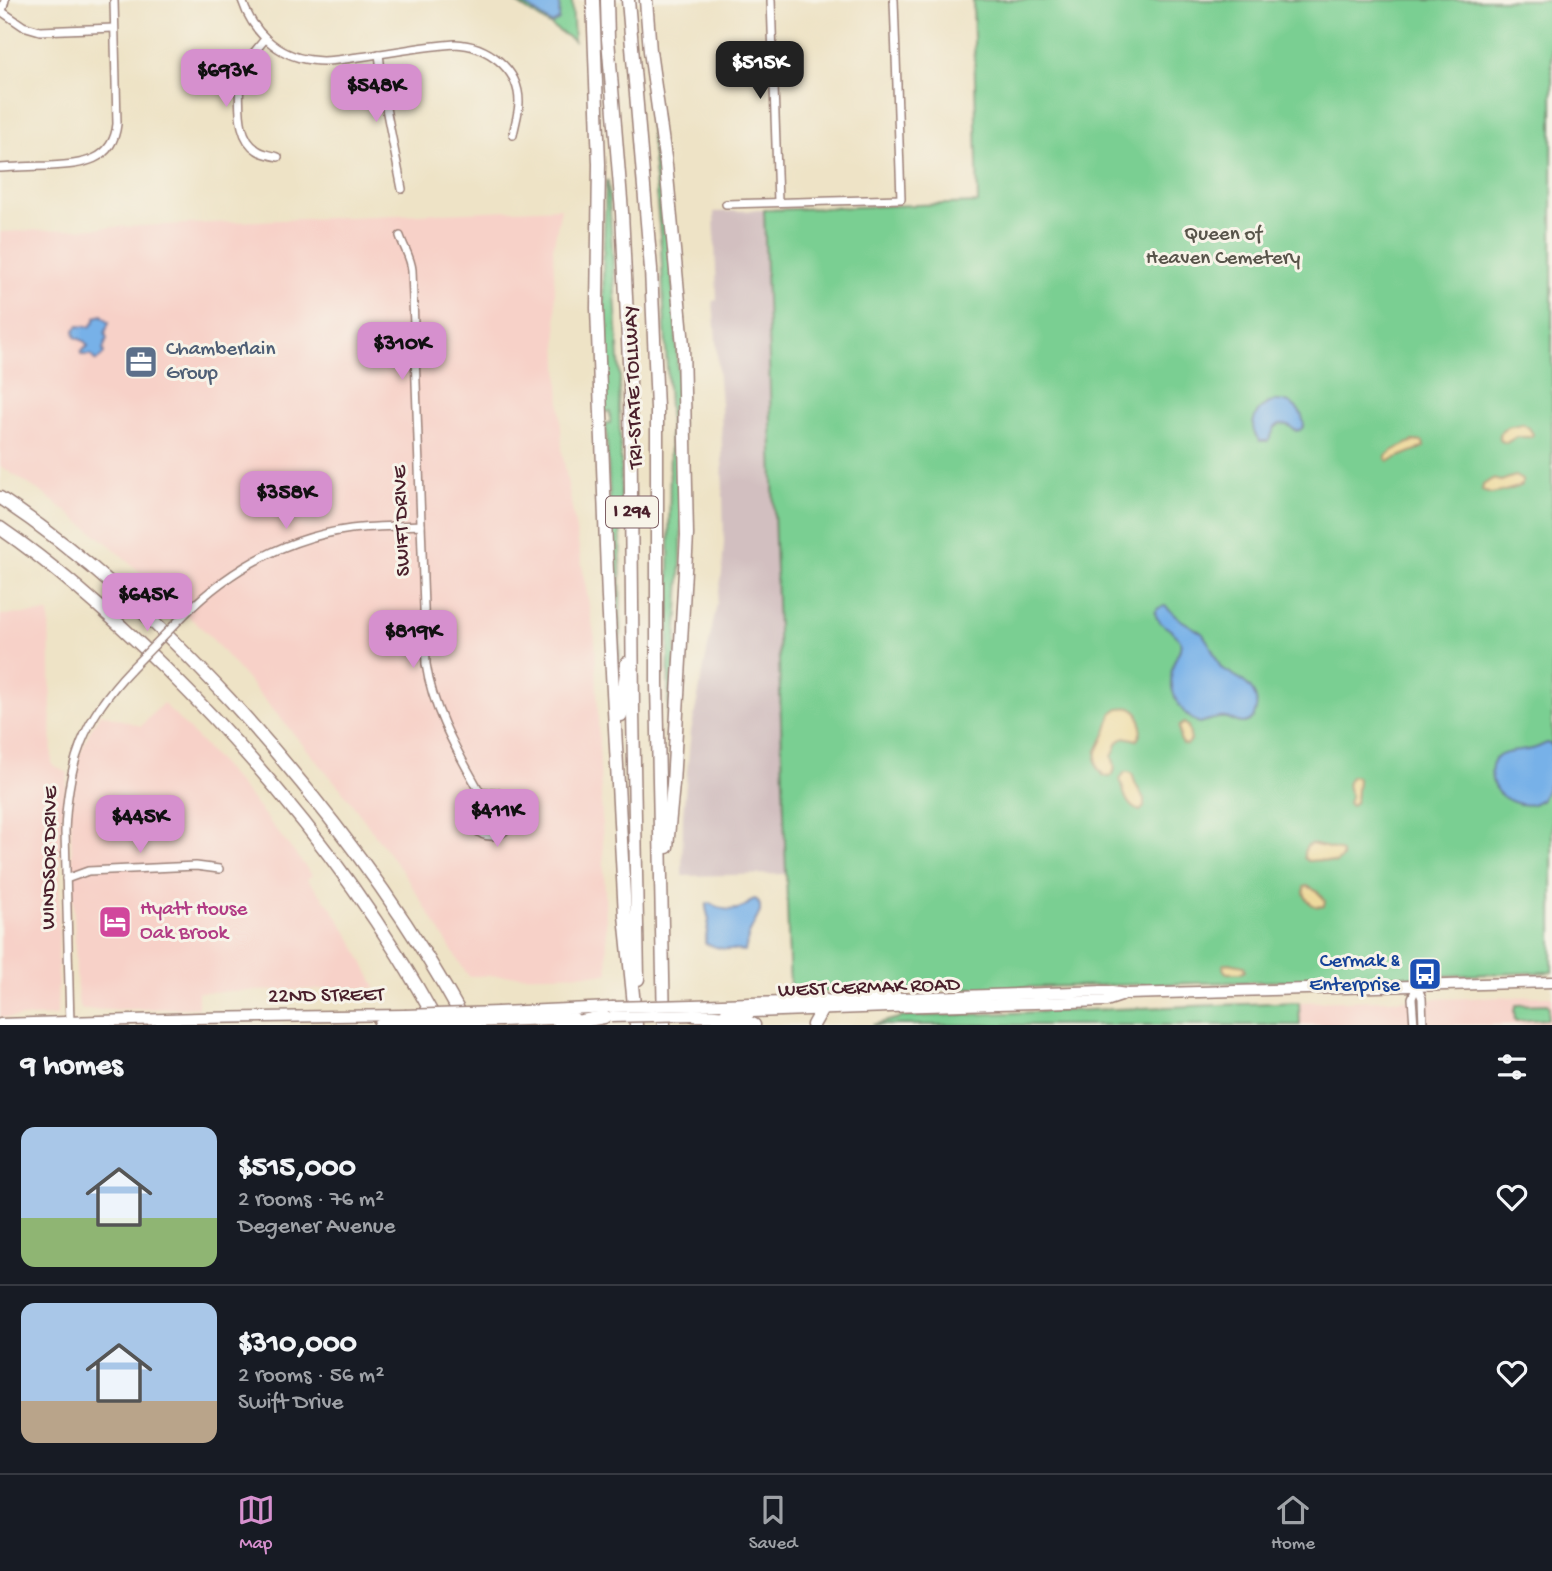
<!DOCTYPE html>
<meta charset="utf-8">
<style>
:root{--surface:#171b24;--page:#242831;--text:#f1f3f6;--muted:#9ea1a6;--line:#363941;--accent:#d690ce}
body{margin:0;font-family:"Gochi Hand",sans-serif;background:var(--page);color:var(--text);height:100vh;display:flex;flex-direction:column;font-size:26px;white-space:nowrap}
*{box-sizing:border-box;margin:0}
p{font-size:23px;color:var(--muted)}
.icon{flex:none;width:38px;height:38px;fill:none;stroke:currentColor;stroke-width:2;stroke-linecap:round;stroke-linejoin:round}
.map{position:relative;height:1025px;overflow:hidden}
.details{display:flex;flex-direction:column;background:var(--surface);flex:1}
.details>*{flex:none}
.price{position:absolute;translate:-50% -60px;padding:0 16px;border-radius:14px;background:var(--accent);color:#111;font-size:23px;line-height:46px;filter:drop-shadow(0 2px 4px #0008)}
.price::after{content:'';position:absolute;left:50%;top:42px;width:21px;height:16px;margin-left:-10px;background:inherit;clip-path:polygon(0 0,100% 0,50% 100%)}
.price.selected{background:#222;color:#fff}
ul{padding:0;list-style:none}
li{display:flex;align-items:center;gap:21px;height:175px;padding:0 21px}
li+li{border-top:2px solid var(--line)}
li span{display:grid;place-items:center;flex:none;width:196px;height:140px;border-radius:14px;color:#555}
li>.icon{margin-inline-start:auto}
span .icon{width:84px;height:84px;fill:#fffc;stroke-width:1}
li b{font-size:30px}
h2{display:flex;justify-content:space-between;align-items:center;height:84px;padding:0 21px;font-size:30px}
.menu{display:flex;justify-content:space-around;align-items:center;height:98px;border-top:2px solid var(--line);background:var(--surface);font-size:19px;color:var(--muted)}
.menu a{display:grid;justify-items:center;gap:4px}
.menu .selected{color:var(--accent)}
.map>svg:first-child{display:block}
</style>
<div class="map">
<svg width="1552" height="1025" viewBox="0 0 1552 1025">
<rect width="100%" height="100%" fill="#f7f3e8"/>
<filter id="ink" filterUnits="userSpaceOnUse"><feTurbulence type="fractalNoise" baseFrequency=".0143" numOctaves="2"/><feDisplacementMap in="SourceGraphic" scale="14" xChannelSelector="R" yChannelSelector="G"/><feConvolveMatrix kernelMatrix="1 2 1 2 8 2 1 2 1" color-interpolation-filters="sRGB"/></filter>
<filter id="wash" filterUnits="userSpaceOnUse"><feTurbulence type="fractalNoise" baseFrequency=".00686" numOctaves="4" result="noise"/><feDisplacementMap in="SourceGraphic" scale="28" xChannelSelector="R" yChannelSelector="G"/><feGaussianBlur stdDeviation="1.57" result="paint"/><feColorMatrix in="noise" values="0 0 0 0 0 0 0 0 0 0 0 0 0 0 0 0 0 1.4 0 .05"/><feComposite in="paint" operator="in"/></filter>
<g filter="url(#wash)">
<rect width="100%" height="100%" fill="#eee3c6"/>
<g fill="#f7d1c8">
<polygon points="561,208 553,248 562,451 595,639 608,974 468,976 405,875 341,789 208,634 111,546 41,492 0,466 0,232"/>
<polygon points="49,613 52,765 68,773 61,831 57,1016 0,1018 0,615"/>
<polygon points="163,703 211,753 249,796 301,861 312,875 307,879 330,906 352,940 376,988 198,992 198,1008 82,1010 78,1001 76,972 70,810 72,782 79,755 89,733 100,713 141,726"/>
<polygon points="1552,996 1552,1025 1300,1025 1299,1002"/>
</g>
<polygon fill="#d2bfc0" points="764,210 786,874 682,876 683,814 691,731 716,608 722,573 724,542 721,405 713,301 717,300 714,212"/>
<g fill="#7acf92" stroke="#62775e" stroke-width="2">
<polygon points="512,0 572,0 574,41"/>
<polygon points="973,0 1552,0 1552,972 1324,980 790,993 764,210 978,203"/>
<polygon points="651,109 665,204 674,300 680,409 675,410 676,421 681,421 679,489 682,508 681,562 670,739 668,739 670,428 661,247 649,114"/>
<polygon points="606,181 608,181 620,375 619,407 621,462 620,684 619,684 606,423 610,423 610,412 604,412 606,335 604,325 603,269"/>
<polygon points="1299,1002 1300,1025 872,1025 903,1017"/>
<polygon points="1547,1004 1549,1006 1548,1019 1515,1021 1514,1010 1516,1005"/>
</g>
<g fill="#eeda9e" stroke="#9c7c64" stroke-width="2">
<polygon points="1523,424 1529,428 1533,434 1531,437 1516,437 1506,443 1500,440 1499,434 1507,427"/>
<polygon points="1413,441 1423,442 1424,447 1389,461 1386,459 1386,456 1394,450"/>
<path d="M1515,476L1522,480V485C1518,488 1497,493 1491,494L1482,491L1483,485L1492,479L1501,481Z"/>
<path d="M1119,708C1123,708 1128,707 1131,708C1143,713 1143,732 1137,740L1125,737L1118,742L1112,757C1115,764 1117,772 1110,777L1104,776L1098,769L1096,761L1097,751L1107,730L1112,713Z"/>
<polygon points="1184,723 1188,726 1191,740 1187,745 1183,744 1180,739 1179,727"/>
<path d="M1125,772H1129L1132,774L1136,785L1144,799V807L1140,811C1125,807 1124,791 1120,779Z"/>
<path d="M1352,776L1357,777L1358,780L1356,801L1351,806L1348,803L1351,795C1347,788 1345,783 1352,776Z"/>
<polygon points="1311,844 1338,850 1342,853 1342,858 1336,863 1319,860 1308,861 1304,858 1304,852 1307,846"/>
<path d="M1307,886C1314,888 1322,895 1325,901L1324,906C1312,909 1303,899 1304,887Z"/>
<path d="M1229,963L1244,966L1245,970L1240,973H1227C1224,971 1222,968 1224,964Z"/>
</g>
<g fill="#77b1e8" stroke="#60688a" stroke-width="2">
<polygon points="518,0 560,0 559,20 552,24"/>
<polygon points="102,315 109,322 105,333 107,339 103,349 104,354 96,361 91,355 81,355 81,352 88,346 84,341 75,337 74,330 78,326 90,327 95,321 95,317"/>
<path d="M1275,401C1292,400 1303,410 1304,426L1300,430L1296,431L1288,425L1280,424C1271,428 1274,435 1268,441H1260C1245,425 1257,406 1275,401Z"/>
<path d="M1165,606L1181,620L1202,633L1210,645L1221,668C1238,677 1263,689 1255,713C1254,718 1249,723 1243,723C1237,723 1232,719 1227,718C1217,716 1208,721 1199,723C1176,712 1166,685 1174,662C1176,656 1183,648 1180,641C1175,628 1158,627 1155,613L1158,608Z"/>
<path d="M1547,743L1552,745V777L1542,799C1539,800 1536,803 1532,804C1522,807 1504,800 1497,791C1490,782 1488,762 1499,756C1508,750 1522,752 1532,749C1537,748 1542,745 1547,743Z"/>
<path d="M755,899L758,901L760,906V912L749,934L745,951C734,951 714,948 705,943L709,920L706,908L707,904L710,903C724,912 741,913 752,900Z"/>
</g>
</g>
<g filter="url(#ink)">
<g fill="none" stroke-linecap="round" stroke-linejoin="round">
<defs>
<g id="street">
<path d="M242,0C252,31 277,56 311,60C327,63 343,59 359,57C391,53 423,46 455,44C486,45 519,68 519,102C519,112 515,124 513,135"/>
<polyline points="771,0 778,202"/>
<polyline points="1,11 23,26 40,31 114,28"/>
<polyline points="0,12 3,8 5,0"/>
<path d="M265,39C257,49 247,59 242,71C238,81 239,116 242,127C244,135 249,145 257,150C262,154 271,155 278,157"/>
<polyline points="379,54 385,103 402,189"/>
<path d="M0,168C17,167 34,166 50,166C82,164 113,162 117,124L114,0"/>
<polyline points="726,204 901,199 894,0"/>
<path d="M400,236C404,248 411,258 412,270L426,664C433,712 458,752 481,794"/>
<path d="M183,616C229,570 285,538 351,529C374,526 398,526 421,525"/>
<circle cx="491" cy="814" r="22"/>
<polyline points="66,879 88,871 196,866 219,869"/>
<polyline points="1417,986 1422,998 1423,1025"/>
<path d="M70,1024L65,831C68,762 83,719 131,669"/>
<polyline points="1414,1025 1412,998 1417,986"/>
</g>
<g id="primary">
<polyline points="693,1005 1104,991 1127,994 1552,982"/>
<polyline points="498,1012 612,1007"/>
<polyline points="725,1013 889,1007 1106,1001 1121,996"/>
<polyline points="501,1021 574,1018"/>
<polyline points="0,1024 199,1018 405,1015"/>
<polyline points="379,1025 406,1024"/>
</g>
<g id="highway">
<polyline points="593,0 599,164 597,308 608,598 625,915 636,1025"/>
<polyline points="607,0 608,39 622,212 630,382 633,711 638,979"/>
<polyline points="628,0 651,269 657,408 657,683 664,1025"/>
<polyline points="646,0 650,51 666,165 683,345 687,535 673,784 667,847"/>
<path d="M0,498C86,555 161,626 231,701C320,799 401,905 465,1022"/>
<path d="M0,528C60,569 114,618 166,669C271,773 366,892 437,1022"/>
<polyline points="621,715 627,663"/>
<path d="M693,1015C713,1016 736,1015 754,1025"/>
<polyline points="560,1025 604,1017"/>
<polyline points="813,1025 822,1009 824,1000"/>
</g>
</defs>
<use href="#street" stroke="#9c8178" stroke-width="10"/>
<use href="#primary" stroke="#9c8178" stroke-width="13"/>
<use href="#highway" stroke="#9c8178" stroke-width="15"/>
<use href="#street" stroke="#fff" stroke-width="7"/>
<use href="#primary" stroke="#fff" stroke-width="10"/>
<use href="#highway" stroke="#fff" stroke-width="12"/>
<defs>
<polyline id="street-bridge" points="131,669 183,616"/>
<g id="primary-bridge">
<polyline points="612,1007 693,1005"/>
<polyline points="405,1015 498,1012"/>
<polyline points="611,1017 693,1015"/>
<polyline points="406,1024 501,1021"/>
</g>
</defs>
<use href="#street-bridge" stroke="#9c8178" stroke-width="10" stroke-linecap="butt"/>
<use href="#primary-bridge" stroke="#9c8178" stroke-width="13" stroke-linecap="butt"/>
<use href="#street-bridge" stroke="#fff" stroke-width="7"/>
<use href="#primary-bridge" stroke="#fff" stroke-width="10"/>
</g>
</g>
<defs>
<symbol id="office-square" viewBox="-11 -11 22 22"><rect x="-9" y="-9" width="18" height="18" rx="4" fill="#5c6f8a" stroke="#f7f3e8"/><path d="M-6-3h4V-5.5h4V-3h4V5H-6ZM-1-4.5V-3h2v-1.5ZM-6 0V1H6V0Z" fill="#fff"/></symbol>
<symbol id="hotel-square" viewBox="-11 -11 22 22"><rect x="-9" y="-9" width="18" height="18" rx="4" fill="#d1479c" stroke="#f7f3e8"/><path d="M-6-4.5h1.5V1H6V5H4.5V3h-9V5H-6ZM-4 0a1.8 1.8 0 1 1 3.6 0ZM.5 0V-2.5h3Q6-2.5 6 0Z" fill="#fff"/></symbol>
<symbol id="bus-square" viewBox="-11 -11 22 22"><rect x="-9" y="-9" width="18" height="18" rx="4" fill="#1a4fb4" stroke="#f7f3e8"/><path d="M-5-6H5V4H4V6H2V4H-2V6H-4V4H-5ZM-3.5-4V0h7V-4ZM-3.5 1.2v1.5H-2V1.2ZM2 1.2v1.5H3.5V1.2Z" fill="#fff"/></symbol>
</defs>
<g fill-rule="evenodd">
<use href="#office-square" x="122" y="343" width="38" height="38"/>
<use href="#hotel-square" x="96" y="903" width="38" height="38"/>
<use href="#bus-square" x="1406" y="955" width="38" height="38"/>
</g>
<g text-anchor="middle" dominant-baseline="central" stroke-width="6" stroke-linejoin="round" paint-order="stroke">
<rect fill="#f7f3e8" stroke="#7e5f64" stroke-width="2" x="606" y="496.5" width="52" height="31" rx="5"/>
<g font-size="19" font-weight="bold" fill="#4a1f2b">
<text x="632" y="512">I 294</text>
</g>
<g font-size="21" fill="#58544a" stroke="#f7f3e8">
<text x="1223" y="235">Queen of<tspan x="1223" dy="24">Heaven Cemetery</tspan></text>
</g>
<g font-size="21" fill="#4e5e75" stroke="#f7f3e8" text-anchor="start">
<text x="166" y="350">Chamberlain<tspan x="166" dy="24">Group</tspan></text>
</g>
<g font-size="21" fill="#4a1f2b" stroke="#f7f3e8">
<text transform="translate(635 387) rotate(-92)">TRI-STATE TOLLWAY</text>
<text transform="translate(403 521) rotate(-92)">SWIFT DRIVE</text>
<text transform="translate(51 858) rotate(-89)">WINDSOR DRIVE</text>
<text transform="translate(869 989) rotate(-2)">WEST CERMAK ROAD</text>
<text transform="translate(326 997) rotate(-1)">22ND STREET</text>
</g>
<g font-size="21" fill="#b23c85" stroke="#f7f3e8" text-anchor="start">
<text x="140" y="910">Hyatt House<tspan x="140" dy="24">Oak Brook</tspan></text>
</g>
<g font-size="21" fill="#164399" stroke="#f7f3e8" text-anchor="end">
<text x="1400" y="962">Cermak &amp;<tspan x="1400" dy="24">Enterprise</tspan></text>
</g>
</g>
</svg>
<b class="price selected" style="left:760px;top:101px">$515K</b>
<b class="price" style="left:226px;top:109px">$693K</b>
<b class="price" style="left:376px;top:124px">$548K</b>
<b class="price" style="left:402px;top:382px">$310K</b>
<b class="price" style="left:286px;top:531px">$358K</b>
<b class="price" style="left:147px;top:633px">$645K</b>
<b class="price" style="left:413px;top:670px">$819K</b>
<b class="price" style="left:497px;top:849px">$411K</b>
<b class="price" style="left:140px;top:855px">$445K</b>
</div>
<section class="details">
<h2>9 homes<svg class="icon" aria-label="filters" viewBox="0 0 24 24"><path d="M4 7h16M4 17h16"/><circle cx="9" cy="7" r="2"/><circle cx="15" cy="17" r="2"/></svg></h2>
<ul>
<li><span style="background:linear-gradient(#a9c7e8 65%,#8fb573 0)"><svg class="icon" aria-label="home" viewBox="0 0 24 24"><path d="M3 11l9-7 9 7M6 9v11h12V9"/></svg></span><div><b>$515,000</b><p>2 rooms · 76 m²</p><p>Degener Avenue</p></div><svg class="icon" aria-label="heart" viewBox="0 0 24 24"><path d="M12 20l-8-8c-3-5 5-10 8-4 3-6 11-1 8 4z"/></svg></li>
<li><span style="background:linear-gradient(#a9c7e8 70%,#b9a48a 0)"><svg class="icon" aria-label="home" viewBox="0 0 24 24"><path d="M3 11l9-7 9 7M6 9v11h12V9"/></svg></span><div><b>$310,000</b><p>2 rooms · 56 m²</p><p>Swift Drive</p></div><svg class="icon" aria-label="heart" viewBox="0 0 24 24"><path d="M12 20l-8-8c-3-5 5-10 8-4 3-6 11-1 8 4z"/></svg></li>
</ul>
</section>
<nav class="menu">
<a class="selected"><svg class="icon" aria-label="map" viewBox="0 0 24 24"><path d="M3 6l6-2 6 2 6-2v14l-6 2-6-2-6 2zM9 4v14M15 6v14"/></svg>Map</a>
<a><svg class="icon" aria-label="saved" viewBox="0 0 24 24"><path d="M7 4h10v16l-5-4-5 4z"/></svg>Saved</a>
<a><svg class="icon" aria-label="home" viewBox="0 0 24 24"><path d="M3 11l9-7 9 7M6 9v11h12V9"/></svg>Home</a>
</nav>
